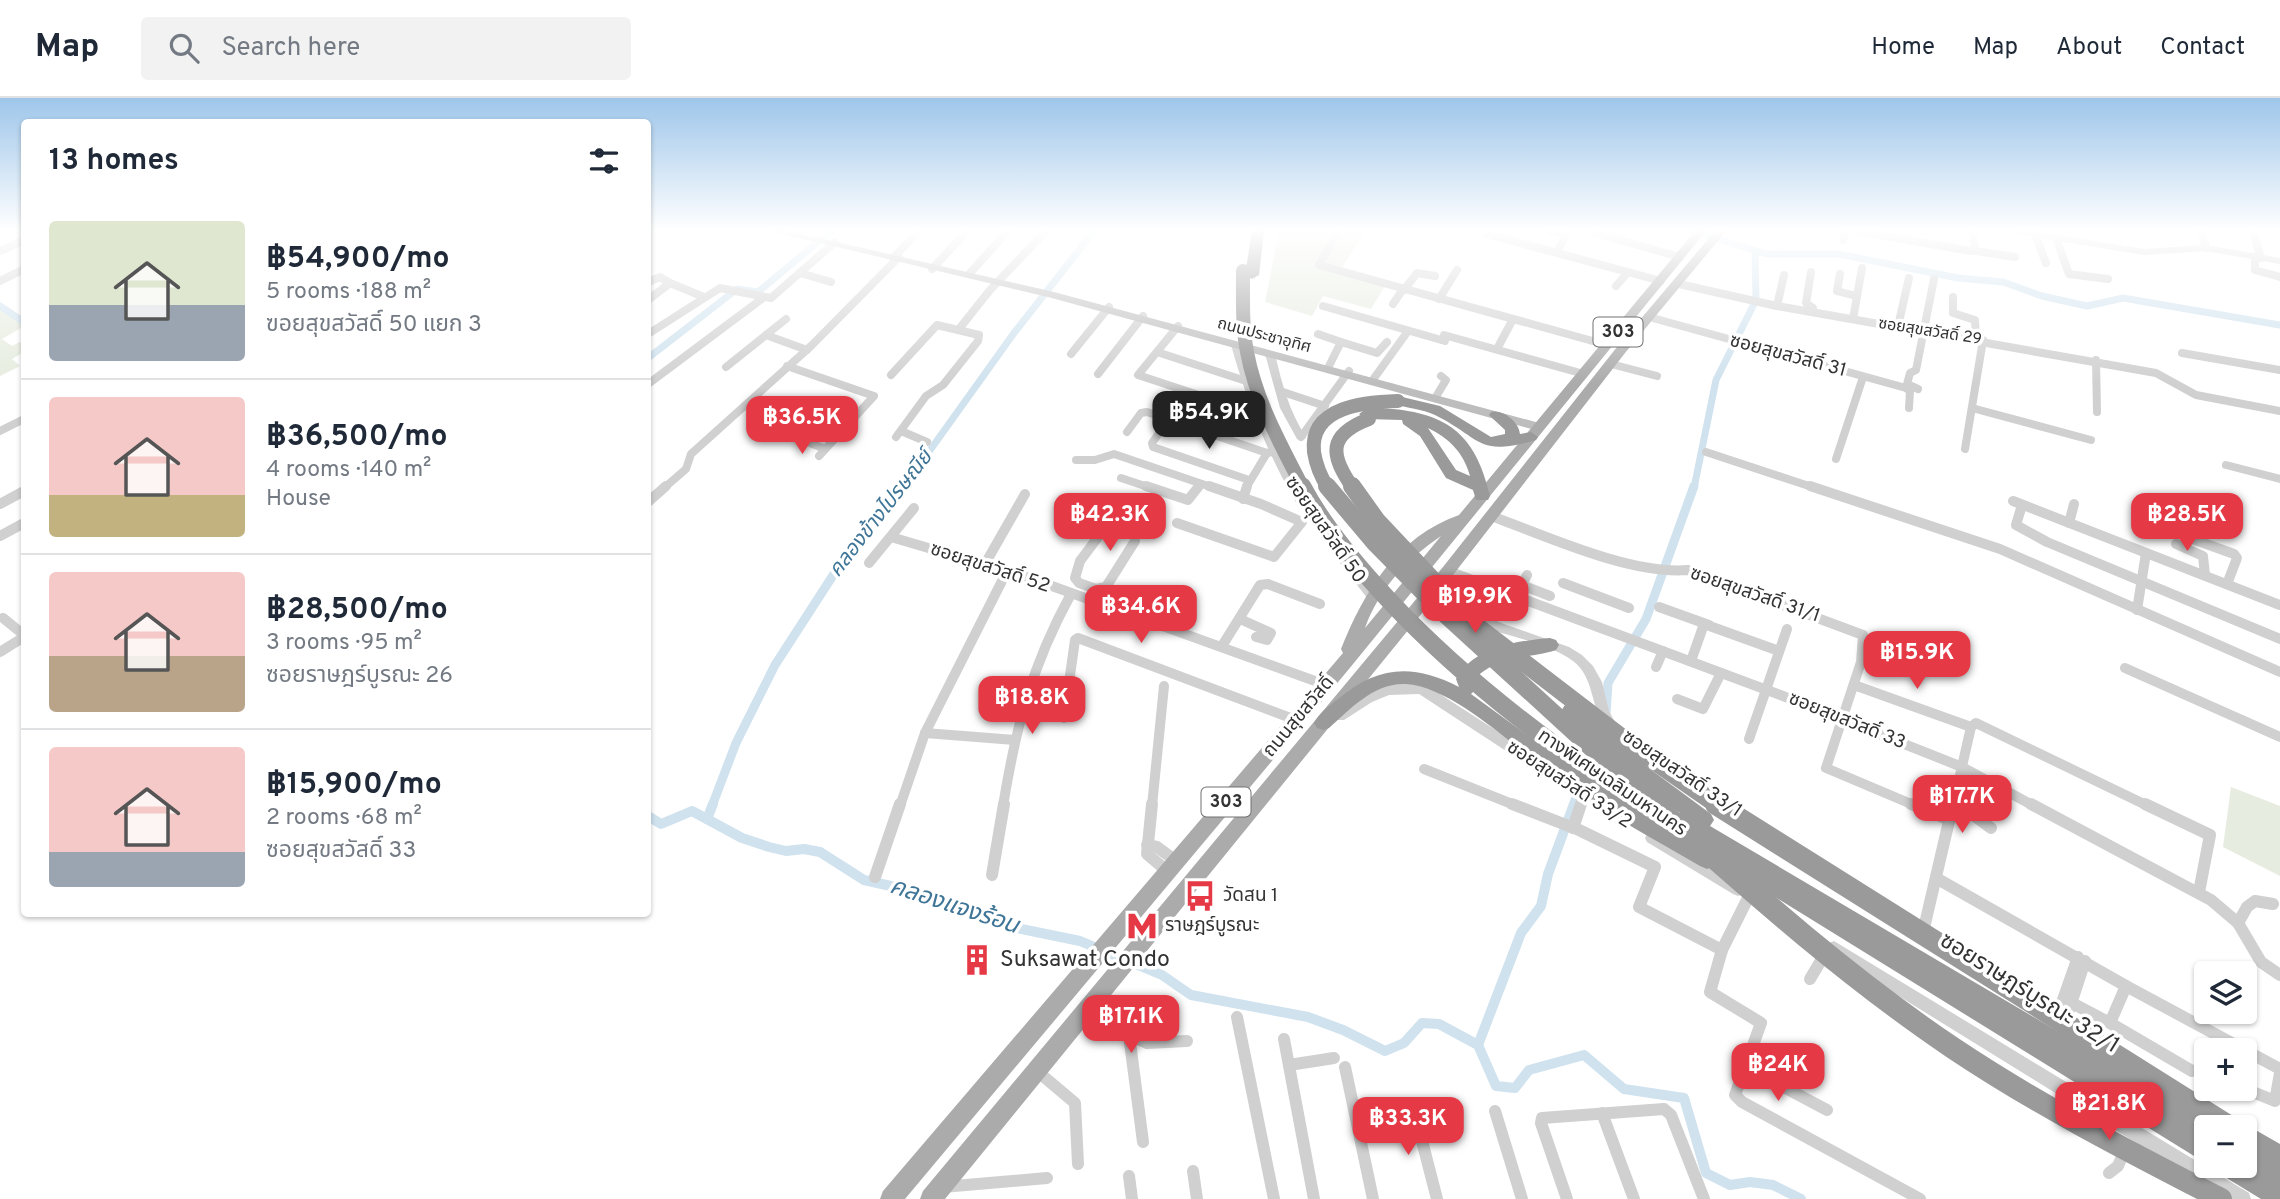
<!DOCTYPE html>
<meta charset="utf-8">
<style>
:root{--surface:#fff;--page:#f2f2f3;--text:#1f2937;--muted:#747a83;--line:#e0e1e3;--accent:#e63946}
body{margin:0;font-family:Overpass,"Noto Sans Thai",sans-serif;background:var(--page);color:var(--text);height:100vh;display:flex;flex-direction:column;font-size:26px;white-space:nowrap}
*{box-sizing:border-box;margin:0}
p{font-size:23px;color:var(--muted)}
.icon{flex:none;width:38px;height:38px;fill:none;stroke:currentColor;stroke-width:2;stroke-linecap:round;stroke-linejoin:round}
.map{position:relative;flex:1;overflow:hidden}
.sheet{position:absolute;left:21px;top:21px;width:630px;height:798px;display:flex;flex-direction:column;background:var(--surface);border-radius:7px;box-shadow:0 2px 5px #0004}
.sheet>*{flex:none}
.fabs{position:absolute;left:2194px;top:863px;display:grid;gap:14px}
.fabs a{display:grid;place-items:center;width:63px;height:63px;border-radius:7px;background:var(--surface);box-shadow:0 2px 5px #0004;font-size:35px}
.price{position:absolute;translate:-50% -60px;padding:0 16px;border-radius:14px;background:var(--accent);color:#fff;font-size:23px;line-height:46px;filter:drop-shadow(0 2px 4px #0008)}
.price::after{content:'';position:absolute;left:50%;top:42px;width:21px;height:16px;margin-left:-10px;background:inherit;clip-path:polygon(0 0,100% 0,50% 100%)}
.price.active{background:#222;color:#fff}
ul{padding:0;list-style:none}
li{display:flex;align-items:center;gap:21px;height:175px;padding:0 28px}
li+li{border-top:2px solid var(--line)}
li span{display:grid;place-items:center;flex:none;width:196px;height:140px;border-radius:7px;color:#555}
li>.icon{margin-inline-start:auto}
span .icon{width:84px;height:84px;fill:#fffc;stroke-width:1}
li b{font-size:30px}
h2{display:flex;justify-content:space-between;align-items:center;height:84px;padding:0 28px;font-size:30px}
header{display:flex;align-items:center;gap:42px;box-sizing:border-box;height:98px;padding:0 35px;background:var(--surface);border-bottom:2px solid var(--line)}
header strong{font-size:33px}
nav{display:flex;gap:38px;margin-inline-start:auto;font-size:24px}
.search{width:490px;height:63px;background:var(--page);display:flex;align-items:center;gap:18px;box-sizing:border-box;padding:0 24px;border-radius:7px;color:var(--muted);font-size:26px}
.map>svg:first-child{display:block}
</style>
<header>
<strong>Map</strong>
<div class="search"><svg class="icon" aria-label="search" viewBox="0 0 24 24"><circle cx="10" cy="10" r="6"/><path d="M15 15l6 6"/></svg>Search here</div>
<nav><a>Home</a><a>Map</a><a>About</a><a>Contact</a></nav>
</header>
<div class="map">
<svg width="2280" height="1101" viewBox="0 0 2280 1101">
<rect width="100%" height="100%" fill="#fff"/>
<g fill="#e6ecdf">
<polygon points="1279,133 1365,133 1339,174 1385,188 1371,211 1323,198 1312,218 1265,204"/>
<polygon points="0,209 24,228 2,241 12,248 20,244 24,247 24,254 12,261 20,268 0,278"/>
<polygon points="2231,689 2280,708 2280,778 2223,749"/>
</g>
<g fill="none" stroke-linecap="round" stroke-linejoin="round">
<g stroke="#cfe2ee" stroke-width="7">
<polyline points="1692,133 1767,156 1839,156 1958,180 2003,184 2042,198 2087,208 2123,200 2280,227"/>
<polyline points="0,208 24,224"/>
<polyline points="648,260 737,191 758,194 831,133"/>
<polyline points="903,390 1014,235 1094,133"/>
<polyline points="1694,390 1716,282 1756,202 1755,153"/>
</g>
<g stroke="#cfe2ee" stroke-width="9">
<polyline points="1606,616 1608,585 1646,521 1694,388"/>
<polyline points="712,708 736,645 775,567 841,465 870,433 904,388"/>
<polyline points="1573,708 1575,702"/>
</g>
<g stroke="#cfe2ee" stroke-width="10">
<polyline points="648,718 661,726 692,713 742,740 769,749 786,753 804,751 820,754 864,782 904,791 1002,827 1080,843 1162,877 1191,897 1308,919 1343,932 1385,953 1404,945 1422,925 1439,926 1478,947 1496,988 1515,990 1529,972 1584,957 1624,991 1684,1000 1706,1075 1730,1087 1750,1084 1773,1087 1801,1101"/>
<polyline points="707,721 713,706"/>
<polyline points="1478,947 1521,835 1541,808 1548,776 1574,706"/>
</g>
<g stroke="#d0d0d0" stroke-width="8">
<polyline points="1339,133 1319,167 1607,247"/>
<polyline points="1551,133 1566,137 1557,154"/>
<polyline points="1857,133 1971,153"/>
<polyline points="1972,133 1976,153 2015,159"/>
<polyline points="2201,133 2206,150"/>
<polyline points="2253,133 2261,160"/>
<polyline points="1595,135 1680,159"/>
<polyline points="1487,136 1661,183"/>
<polyline points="2035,136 2046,165"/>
<polyline points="2056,140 2069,176 2108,181"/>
<polyline points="1843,142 1845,133"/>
<polyline points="0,153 24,142"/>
<polyline points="2255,159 2255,172 2280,179"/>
<polyline points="893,160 919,133"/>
<polyline points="932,171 967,133"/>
<polyline points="1811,174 1806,205 1813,210 1813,214"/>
<polyline points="800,175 831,184"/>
<polyline points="970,175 1008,133"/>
<polyline points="1840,176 1837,193 1856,198"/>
<polyline points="0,183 24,171"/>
<polyline points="648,184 660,179 670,185 648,202"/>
<polyline points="670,185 704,199"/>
<polyline points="1679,186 1777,208 2156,275 2196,297 2280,313"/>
<polyline points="1616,188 1628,174"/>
<polyline points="1404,192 1417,175 1435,178"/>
<polyline points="1953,199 1953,215 1975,222 1976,241"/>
<polyline points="1439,201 1457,172"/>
<polyline points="1393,206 1403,191"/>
<polyline points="1323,208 1445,243"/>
<polyline points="1777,208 1784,177"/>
<polyline points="1649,219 1906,290 1910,293 1909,310"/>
<polyline points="1853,221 1862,170"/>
<polyline points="1178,228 1138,277 1256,316"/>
<polyline points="1898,228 1909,180"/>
<polyline points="959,231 990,192 1046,133"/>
<polyline points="648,236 720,190 771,200 835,144"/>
<polyline points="1318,236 1341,244 1329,268"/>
<polyline points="766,237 807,252"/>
<polyline points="1444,237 1584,276"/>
<polyline points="1341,244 1377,255 1387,244"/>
<polyline points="1497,251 1513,221"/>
<polyline points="1157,254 1246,283"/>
<polyline points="2182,255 2280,272"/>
<polyline points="1071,256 1109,209"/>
<polyline points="2096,262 2097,314"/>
<polyline points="1611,266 1657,278"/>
<polyline points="787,268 874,298 819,358"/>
<polyline points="726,269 786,221"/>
<polyline points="1098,276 1143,218"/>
<polyline points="891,277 937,227 979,237 978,243 943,287 926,298 896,339"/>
<polyline points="1372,283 1408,233"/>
<polyline points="648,286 763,200"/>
<polyline points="1918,291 1907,286 1910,275 1916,272 1934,181"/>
<polyline points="1280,293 1325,308"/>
<polyline points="1437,297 1446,282 1441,278"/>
<polyline points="1972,310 2091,342"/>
<polyline points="1169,321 1152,345 1153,349 1249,382"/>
<polyline points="0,333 24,321"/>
<polyline points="901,333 927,344"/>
<polyline points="1127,334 1141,315 1147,314 1267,355 1273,354"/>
<polyline points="790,337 825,351"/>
<polyline points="1301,339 1349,273"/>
<polyline points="1965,351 1983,242"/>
<polyline points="1706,354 1815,390"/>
<polyline points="1836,361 1863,279"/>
<polyline points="1076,362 1095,362 1114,356 1214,390"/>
<polyline points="2226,367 2280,381"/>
<polyline points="1121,380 1151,390"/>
<polyline points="664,390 686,371 691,356 811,248 899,159"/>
<polyline points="1198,390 1200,387"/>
<polyline points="1246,390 1267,355"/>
</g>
<g stroke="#d0d0d0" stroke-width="10">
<polyline points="1146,388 1188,402 1199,388"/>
<polyline points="1810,388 2000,451 2280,574"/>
<polyline points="1243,401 1247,388"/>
<polyline points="2013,403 2280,507"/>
<polyline points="648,404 666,388"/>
<polyline points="0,406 24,393"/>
<polyline points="2022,407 2016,427 2047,444 2280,541"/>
<path d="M1491,418C1547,438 1630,477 1688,472L1863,537L1861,564L1826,670L1916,708"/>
<polyline points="2184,421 2181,434 2184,438 2234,456 2237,460 2227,486"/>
<polyline points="1177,425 1274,459 1302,424 1261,406 1209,388"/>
<polyline points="2069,425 2074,406"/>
<polyline points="0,438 24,425"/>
<polyline points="891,439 1027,479 1326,587"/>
<polyline points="2176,446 2203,458 2205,477"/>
<polyline points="869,465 914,410"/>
<polyline points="985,466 1025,396"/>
<polyline points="1448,473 1783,598 1962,669 2034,708"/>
<polyline points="1563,485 1629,510"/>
<polyline points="1522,487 1550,498"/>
<polyline points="1096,491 1106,489 1135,443"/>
<polyline points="1515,500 1527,477"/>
<polyline points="1089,501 1096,491 1079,485 1075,480 1080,463 1098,439"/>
<polyline points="1659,509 1709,527"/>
<polyline points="2137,512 2146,455"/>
<polyline points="3,520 24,537"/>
<polyline points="1240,521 1271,535 1267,542 1256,539"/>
<polyline points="1222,548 1260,487 1268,486 1320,506"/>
<polyline points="0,554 24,539"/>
<polyline points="1691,563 1704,526 1779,553"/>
<polyline points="1656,569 1663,553"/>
<polyline points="2125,570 2280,639"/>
<polyline points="1854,587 1971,629"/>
<polyline points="1677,601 1703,611 1721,575"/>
<polyline points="1064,620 1075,542 1078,540 1296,622"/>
<polyline points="925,635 1015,642"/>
<polyline points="1749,641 1787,531"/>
<polyline points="1424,671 1517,708"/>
<polyline points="900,708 925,635 1006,475"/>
<path d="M1003,708C1016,628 1032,567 1071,496"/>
<polyline points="1152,708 1164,588"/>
<polyline points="1580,708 1584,697"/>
<polyline points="1953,708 1971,629 1976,625 2148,708"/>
<polyline points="1968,708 1984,682"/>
</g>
<g stroke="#d0d0d0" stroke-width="12">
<polyline points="1152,706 1147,756 1167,773"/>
<polyline points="1512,706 1579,732 1655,769 1639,809 1722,852 1710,894 1761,925 1735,997 1742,1004 1920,1101"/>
<polyline points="1911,706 1950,722"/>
<polyline points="1969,706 1972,716 1991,730"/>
<polyline points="2031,706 2211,802 2238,825 2261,864 2280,877"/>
<polyline points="2145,706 2210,737 2199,794"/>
<polyline points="1573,730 1581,706"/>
<polyline points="1147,747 1157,749 1176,763"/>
<polyline points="992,777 1004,706"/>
<polyline points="875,779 900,706"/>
<polyline points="1936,780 2126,888 2280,971"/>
<polyline points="2238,825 2247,809 2255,803 2273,806"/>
<polyline points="1924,830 1953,706"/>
<polyline points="1722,852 1749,798"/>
<polyline points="1810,881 1826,854"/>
<polyline points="2126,888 2110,925 2192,973"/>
<polyline points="2072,905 2110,925"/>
<polyline points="2058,916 2078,859"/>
<polyline points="1083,917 1106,920 1121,926 1129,937 1147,945 1187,943"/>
<polyline points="1237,919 1274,1101"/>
<polyline points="2066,921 2085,863"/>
<polyline points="1129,937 1143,1044"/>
<polyline points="1284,941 1314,1101"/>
<polyline points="1289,967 1334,960"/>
<polyline points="1744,968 1827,1012"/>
<polyline points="1345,969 1373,1101"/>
<polyline points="1037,973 1075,1005 1078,1066"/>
<polyline points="2248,992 2275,1003 2280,975"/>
<polyline points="1413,1008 1437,1101"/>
<polyline points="1495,1013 1522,1101"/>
<polyline points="1602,1015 1634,1101"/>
<polyline points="1193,1073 1197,1101"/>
<polyline points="2109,1075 2118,1068 2126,1049"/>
<polyline points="1129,1078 1132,1101"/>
<polyline points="943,1089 1047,1080"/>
<polyline points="1567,1101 1541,1025 1542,1020 1664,1011 1671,1017 1704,1101"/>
</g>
<g fill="#d0d0d0" fill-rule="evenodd">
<polygon points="2011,133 2033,133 2144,151 2206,147 2280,160 2280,166 2206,153 2144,157 2015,136"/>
<path d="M1236,244L1241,247C1257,303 1277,355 1308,405L1306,408H1298C1268,357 1247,304 1231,247Z"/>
<path d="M1270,253L1275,256C1282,286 1289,313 1306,339L1305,341H1297L1280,310L1265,256Z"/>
<polygon points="1346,461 1350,462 1376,495 1378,498 1376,501 1368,501 1342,468 1340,465 1342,462"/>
<path d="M1448,469L1452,470L1475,514L1504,526L1569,549L1582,557L1593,568L1602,584L1609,613L1616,626L1615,630H1605C1590,608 1595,580 1573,563C1550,546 1519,541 1492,532C1485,529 1474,526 1468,521C1460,514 1448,483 1442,473Z"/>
<path d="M1399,585L1426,587L1565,677L1567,681L1565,685L1560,687L1555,685L1419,596L1389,597L1372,604L1344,622H1334L1333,618C1346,600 1377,590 1399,585Z"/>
<polygon points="1652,734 1743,788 1745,792 1743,796 1738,798 1733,796 1647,744 1645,740 1647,736"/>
<polygon points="1834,843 2249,1095 2251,1101 2227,1101 1829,855 1827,850 1829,845"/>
</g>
<polygon fill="#bdbdbd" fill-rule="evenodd" points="770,133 789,133 1054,194 1543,326 1545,329 1539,333 1048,199"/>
<g fill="#ababab" fill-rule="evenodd">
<path d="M1695,133H1706L1349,571L905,1101H880L883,1093L1343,555L1341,551C1364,493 1397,439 1459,417ZM1441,438L1365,530C1379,491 1407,461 1441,438Z"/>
<polygon points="1715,133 1726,133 1625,255 1453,477 945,1101 920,1101 923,1093 1443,469 1617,249"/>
</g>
<g fill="#9a9a9a" fill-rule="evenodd">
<polygon points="1252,133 1264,133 1259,177 1252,181 1245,177"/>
<path d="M1398,298L1440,308L1491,339L1505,336V332L1489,317L1491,314C1503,311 1519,324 1520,336L1531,334L1538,339L1536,342C1476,359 1483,341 1435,317C1422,311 1407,310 1393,306L1391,303Z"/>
<path d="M1381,310C1446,314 1475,334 1490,398L1488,402H1476L1473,392L1446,380L1420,338L1403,326L1402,322L1366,321L1359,316L1366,311ZM1428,330C1449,340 1464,355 1470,378L1456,372Z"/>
<path d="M1550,540L1556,542L1559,547L1556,552C1522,563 1506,553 1474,581L1477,590L1471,596L1579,675L1715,758L1718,753L1676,728L1673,722L1680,715L1636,683L1634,677L1636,671L1643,669L1650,671L1711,716L1714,722L1710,728L2215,1026L2217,1029H2207V1066L1717,763L1714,768L1707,771L1700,768C1655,742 1610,717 1567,688C1525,659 1456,589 1406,586C1375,584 1350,611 1329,630L1323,632L1317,630L1314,625C1319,615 1329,608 1337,602C1377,568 1412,565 1459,589L1456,581C1473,549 1517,543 1550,540Z"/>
<polygon points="2245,1026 2280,1046 2280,1101 2261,1101 2220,1076 2216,1068 2245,1068 2245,1029 2239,1029"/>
</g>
<g stroke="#9a9a9a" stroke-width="14">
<path d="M1243,173C1243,200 1242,228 1247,254C1256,303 1281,347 1303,390"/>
<path d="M1328,390C1321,379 1316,367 1314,354C1309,308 1366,304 1398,303"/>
<path d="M1353,390C1330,357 1327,337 1369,321"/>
</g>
<g stroke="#9a9a9a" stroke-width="18">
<path d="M1302,388C1321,424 1348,457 1375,487C1453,574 1545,643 1641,708"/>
<polyline points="1327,388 1375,445 1444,515 1655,708"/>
<polyline points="1352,388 1377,423 1475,527 1634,649 1719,708"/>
<polyline points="1571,614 1643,677"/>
</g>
<g stroke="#9a9a9a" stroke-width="22">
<polyline points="1639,706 1645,710"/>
<path d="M1653,706C1750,792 1846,878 1953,950C2038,1007 2130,1054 2221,1101"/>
<polyline points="1716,706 2230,1029"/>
</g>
</g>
<linearGradient id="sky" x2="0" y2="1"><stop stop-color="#9ec6ea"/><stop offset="0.46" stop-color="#fff"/><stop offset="1" stop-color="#fff" stop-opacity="0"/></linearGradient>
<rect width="2280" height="287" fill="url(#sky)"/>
<defs>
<symbol id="bus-bare" viewBox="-9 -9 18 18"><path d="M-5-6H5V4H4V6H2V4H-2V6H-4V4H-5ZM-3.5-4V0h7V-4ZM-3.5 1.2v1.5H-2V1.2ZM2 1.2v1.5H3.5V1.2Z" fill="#e63946" stroke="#fff" stroke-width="2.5" paint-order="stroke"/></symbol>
<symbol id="metro-bare" viewBox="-9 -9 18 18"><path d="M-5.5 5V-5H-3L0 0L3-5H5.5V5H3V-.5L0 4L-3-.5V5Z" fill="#e63946" stroke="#fff" stroke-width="2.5" paint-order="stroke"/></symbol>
<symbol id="building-bare" viewBox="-9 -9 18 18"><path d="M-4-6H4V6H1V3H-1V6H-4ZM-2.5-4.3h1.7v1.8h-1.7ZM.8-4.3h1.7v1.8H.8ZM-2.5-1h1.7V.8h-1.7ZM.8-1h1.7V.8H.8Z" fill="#e63946" stroke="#fff" stroke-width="2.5" paint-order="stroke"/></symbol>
</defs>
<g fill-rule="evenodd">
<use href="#bus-bare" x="1178" y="776" width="44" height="44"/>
<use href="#metro-bare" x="1120" y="806" width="44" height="44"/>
<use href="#building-bare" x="955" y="840" width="44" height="44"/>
</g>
<g text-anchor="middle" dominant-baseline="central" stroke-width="7" stroke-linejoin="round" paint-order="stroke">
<g font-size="16" fill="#333" stroke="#fff">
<text transform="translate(1930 234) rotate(9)">ซอยสุขสวัสดิ์ 29</text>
<text transform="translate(1264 238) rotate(15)">ถนนประชาอุทิศ</text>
</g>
<g fill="#fff" stroke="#707070" stroke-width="2">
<rect x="1593.5" y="219.5" width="49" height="29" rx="5"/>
<rect x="1201.5" y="689.5" width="49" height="29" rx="5"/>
</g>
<g font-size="18" font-weight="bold" fill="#333">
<text x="1618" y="234">303</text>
<text x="1226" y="704">303</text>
</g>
<g font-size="19" fill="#333" stroke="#fff">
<text transform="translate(1788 258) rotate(15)">ซอยสุขสวัสดิ์ 31</text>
<text transform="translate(1325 432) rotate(55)">ซอยสุขสวัสดิ์ 50</text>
<text transform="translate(990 470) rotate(18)">ซอยสุขสวัสดิ์ 52</text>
<text transform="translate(1755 497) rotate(19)">ซอยสุขสวัสดิ์ 31/1</text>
<text transform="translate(1299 619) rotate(-50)">ถนนสุขสวัสดิ์</text>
<text transform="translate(1847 623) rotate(22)">ซอยสุขสวัสดิ์ 33</text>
<text transform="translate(1682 676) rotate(34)">ซอยสุขสวัสดิ์ 33/1</text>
<text transform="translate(1612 685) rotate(34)">ทางพิเศษเฉลิมมหานคร</text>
<text transform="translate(1569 687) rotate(33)">ซอยสุขสวัสดิ์ 33/2</text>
</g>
<g font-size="19" fill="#333" stroke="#fff" text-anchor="start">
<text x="1223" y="798">วัดสน 1</text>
<text x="1165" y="828">ราษฎร์บูรณะ</text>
</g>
<g font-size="21" font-style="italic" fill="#3f7597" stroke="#fff">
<text transform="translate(881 416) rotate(-52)">คลองข้างไปรษณีย์</text>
</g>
<g font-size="23" fill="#333" stroke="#fff" text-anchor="start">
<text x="1000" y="862">Suksawat Condo</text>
</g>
<g font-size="23" fill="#333" stroke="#fff">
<text transform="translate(2029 896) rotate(32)">ซอยราษฎร์บูรณะ 32/1</text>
</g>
<g font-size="24" font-style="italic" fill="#3f7597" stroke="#fff">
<text transform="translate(954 809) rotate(18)">คลองแจงร้อน</text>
</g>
</g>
</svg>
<div class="fabs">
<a><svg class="icon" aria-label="layers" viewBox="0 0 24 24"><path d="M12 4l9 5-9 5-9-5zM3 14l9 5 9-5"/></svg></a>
<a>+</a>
<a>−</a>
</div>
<b class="price active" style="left:1209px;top:353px">฿54.9K</b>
<b class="price" style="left:802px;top:358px">฿36.5K</b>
<b class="price" style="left:1110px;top:455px">฿42.3K</b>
<b class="price" style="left:2187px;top:455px">฿28.5K</b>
<b class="price" style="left:1475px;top:537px">฿19.9K</b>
<b class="price" style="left:1141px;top:547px">฿34.6K</b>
<b class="price" style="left:1917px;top:593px">฿15.9K</b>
<b class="price" style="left:1032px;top:638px">฿18.8K</b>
<b class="price" style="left:1962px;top:737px">฿17.7K</b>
<b class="price" style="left:1131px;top:957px">฿17.1K</b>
<b class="price" style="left:1778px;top:1005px">฿24K</b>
<b class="price" style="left:2109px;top:1044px">฿21.8K</b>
<b class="price" style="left:1408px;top:1059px">฿33.3K</b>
<section class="sheet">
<h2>13 homes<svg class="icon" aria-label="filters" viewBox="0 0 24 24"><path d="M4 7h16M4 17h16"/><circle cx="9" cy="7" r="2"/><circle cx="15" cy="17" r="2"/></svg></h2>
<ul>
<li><span style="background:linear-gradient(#dfe7d0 60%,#9aa5b1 0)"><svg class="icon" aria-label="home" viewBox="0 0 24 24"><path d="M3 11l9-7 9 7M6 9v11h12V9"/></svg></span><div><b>฿54,900/mo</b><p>5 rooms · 188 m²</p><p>ฃอยสุขสวัสดิ์ 50 แยก 3</p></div></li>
<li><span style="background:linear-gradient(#f6c9c9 70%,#c2b280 0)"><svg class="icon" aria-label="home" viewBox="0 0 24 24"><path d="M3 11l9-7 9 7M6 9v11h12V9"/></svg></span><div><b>฿36,500/mo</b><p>4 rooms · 140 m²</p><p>House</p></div></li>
<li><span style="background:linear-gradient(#f6c9c9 60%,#b9a48a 0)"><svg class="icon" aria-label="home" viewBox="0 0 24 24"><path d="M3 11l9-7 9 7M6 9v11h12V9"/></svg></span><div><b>฿28,500/mo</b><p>3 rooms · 95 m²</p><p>ซอยราษฎร์บูรณะ 26</p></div></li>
<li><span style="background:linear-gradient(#f6c9c9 75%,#9aa5b1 0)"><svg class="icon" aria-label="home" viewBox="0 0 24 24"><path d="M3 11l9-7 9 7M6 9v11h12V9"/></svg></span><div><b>฿15,900/mo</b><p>2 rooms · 68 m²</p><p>ซอยสุขสวัสดิ์ 33</p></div></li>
</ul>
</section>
</div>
